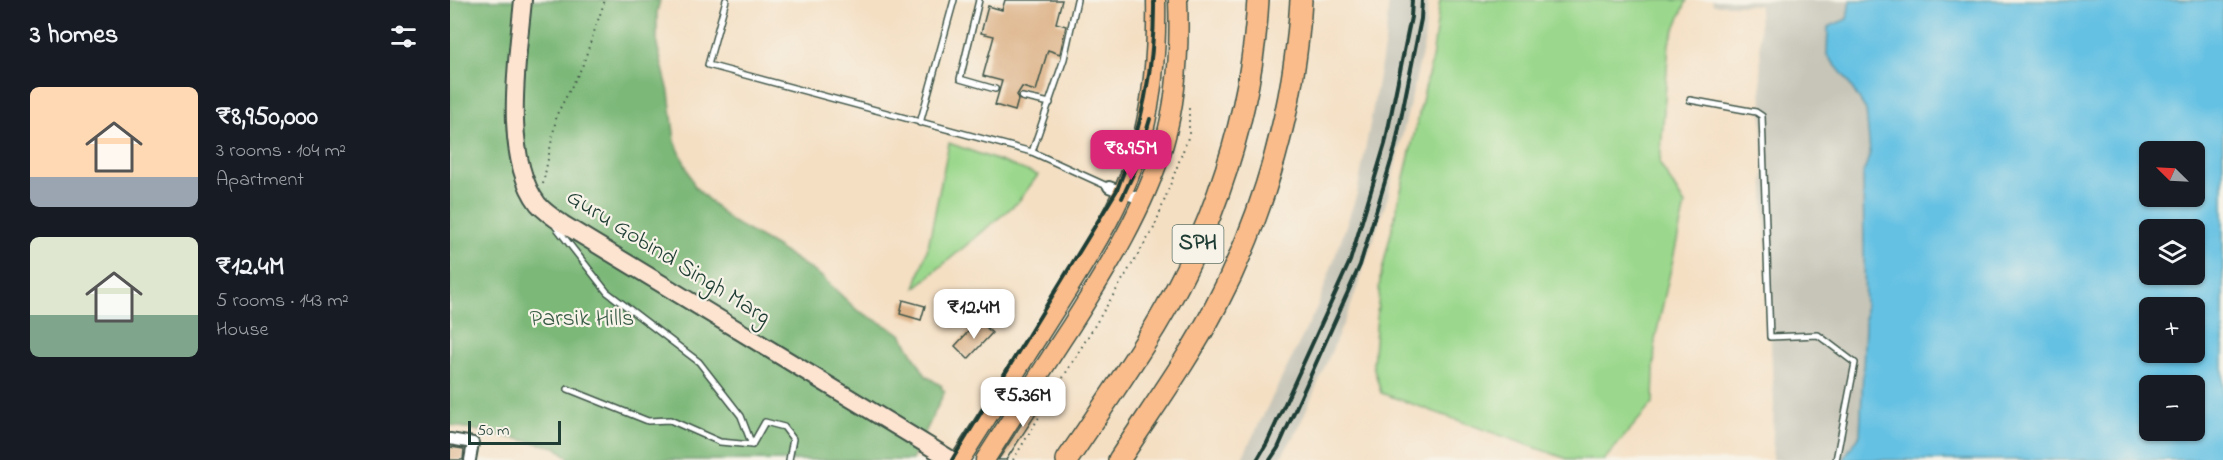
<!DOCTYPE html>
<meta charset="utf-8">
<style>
:root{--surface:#171b24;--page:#242831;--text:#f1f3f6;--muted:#9ea1a6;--accent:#db2777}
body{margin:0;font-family:"Indie Flower",sans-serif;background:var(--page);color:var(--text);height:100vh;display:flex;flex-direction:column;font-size:22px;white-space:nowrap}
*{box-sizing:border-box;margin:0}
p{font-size:20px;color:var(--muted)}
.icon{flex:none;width:33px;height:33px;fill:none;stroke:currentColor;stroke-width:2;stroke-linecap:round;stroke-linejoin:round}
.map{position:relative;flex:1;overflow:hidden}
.details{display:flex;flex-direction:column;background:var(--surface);width:450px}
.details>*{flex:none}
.needle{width:39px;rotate:294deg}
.tools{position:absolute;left:1689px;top:141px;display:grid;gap:12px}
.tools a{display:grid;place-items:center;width:66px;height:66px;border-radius:9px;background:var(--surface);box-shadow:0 2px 4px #0004;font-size:30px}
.scale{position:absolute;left:18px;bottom:15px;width:93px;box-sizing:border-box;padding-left:6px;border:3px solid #1f3d34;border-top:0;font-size:16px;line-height:21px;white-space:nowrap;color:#1f3d34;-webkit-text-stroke:4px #f7f3e8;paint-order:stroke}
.price{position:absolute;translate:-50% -51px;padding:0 14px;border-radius:12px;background:#fff;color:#222;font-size:20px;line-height:39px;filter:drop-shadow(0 2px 3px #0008)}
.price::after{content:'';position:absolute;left:50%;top:36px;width:18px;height:14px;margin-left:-9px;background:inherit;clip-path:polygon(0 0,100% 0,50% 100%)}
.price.current{background:var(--accent);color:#fff}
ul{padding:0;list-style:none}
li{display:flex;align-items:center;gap:18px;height:150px;padding:0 30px}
li span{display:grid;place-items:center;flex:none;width:168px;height:120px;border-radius:9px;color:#555}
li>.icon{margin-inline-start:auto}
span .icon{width:72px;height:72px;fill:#fffc;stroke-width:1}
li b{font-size:26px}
h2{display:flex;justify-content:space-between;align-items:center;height:72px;padding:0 30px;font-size:26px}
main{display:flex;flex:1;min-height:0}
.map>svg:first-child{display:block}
</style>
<main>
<section class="details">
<h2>3 homes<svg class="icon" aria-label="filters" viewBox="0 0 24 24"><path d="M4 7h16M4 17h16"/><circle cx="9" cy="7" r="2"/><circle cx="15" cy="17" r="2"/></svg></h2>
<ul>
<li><span style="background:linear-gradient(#ffd9b3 75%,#9aa5b1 0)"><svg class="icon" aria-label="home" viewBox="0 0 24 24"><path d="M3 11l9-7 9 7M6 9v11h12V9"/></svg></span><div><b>₹8,950,000</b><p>3 rooms · 104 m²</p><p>Apartment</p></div></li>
<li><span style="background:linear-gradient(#dfe7d0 65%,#7fa58c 0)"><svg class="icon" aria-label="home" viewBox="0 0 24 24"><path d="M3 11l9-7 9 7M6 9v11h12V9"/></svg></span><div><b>₹12.4M</b><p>5 rooms · 143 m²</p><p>House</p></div></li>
</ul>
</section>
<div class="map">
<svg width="1773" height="460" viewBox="0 0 1773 460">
<rect width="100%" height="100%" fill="#f7f3e8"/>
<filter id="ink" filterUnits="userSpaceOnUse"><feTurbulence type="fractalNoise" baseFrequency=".0167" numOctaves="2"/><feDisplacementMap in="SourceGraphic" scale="12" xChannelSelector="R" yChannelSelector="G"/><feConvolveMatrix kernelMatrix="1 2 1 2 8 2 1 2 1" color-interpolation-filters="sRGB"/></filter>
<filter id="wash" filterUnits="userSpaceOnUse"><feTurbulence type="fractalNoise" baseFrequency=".008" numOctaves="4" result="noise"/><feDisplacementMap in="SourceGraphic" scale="24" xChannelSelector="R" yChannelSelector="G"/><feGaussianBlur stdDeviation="1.35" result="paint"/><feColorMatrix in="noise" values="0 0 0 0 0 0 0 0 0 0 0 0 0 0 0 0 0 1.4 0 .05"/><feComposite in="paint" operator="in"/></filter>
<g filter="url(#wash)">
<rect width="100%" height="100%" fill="#f4dfc3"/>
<g fill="#c6c5b8">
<polygon points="939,0 978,0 974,44 938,196 900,308 848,429 829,460 791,460 868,305 907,194 935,43"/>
<polygon points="1262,0 1400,0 1397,19 1377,55 1395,77 1416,110 1420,153 1413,175 1415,325 1410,435 1395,456 1395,460 1322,460 1324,404 1315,225 1309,5 1263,5"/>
</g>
<g fill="#9bd88d" stroke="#5d8a60" stroke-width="1.5">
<polygon points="990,0 1237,0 1219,43 1210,164 1235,205 1205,340 1203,403 1154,460 1120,460 931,393 923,365 930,279 982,59"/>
<polygon points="499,143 588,175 568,202 465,288 478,247"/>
</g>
<polygon fill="#7cb878" stroke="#4e7a56" stroke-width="1.5" points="0,0 210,0 207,12 207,45 219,92 225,141 245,187 281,221 325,246 371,276 407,310 451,334 476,376 492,386 491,388 495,391 462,460 121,460 106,447 0,425"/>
<path fill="#65c1e3" stroke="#427f8c" stroke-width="1.5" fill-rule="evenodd" d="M1400,0H1773V460H1395V456L1410,435L1415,325L1413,175L1420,153L1416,110L1395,77L1377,55L1378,27L1397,19ZM1700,152H1744V196H1700ZM1700,230H1744V274H1700ZM1700,308H1744V352H1700ZM1700,386H1744V430H1700Z"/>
<g id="blocks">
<g fill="#ddb389">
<polygon points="555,0 612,0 606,23 616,26 610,54 598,50 586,91 572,87 567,95 568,100 565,111 545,105 552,81 533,76 544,36 531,33 538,6 552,10"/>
<polygon points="453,300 475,306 471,320 450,314"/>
<polygon points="529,320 542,333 518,359 505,346"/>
<polygon points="591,394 597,397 556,460 548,460"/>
<polygon points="0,447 14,449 13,460 0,460"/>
</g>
</g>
</g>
<g filter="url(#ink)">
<use href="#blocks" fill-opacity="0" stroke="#3f5549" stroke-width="1.5"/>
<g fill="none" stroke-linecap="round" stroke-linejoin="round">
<defs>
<g id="lane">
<polyline points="276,0 258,65 582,152 659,187"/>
<polyline points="529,0 510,79 545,89"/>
<polyline points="572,97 600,103"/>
<polyline points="1240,100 1306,112 1312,116 1320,337 1368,335 1405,363 1386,460"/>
<polyline points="470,123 504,0"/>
<polyline points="582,152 614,59 627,0"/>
<polyline points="106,227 157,292 249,362 291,416 302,445 270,442 220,420 198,421 118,389"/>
<polyline points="302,445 315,422 334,427 343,439 339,460"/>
</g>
<g id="street">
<polyline points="659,187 693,200"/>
<polyline points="0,439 23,443 20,460"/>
</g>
<path id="secondary" d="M73,0C68,56 51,156 88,204C95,212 104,218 113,224L502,460"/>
<g id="primary">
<path d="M510,460C542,410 573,360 605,310C639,256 677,198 693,135C704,91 707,46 706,0"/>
<path d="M535,460C564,415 592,370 621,326C657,269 694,210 714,144C727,98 730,48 728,0"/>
</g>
<g id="highway">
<path d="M617,460C647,416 677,372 705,327C764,229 802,114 808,0"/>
<path d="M669,460C702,409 738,360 766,306C815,212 845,106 851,0"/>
</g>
</defs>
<use href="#lane" stroke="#3f5549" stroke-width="8"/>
<use href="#street" stroke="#3f5549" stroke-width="14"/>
<use href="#secondary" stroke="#3f5549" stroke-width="20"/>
<use href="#primary" stroke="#3f5549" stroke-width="21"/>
<use href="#highway" stroke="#3f5549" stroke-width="24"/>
<g stroke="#3f5549" stroke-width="2" stroke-dasharray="1.5 4.5" stroke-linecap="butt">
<polyline points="93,184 107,114 132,67 155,0"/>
<polyline points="563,460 704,228 739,135 739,107"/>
</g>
<use href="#lane" stroke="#fff" stroke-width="5"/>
<use href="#street" stroke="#fff" stroke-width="10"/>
<use href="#secondary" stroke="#fde4d1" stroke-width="16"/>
<use href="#primary" stroke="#fabc8b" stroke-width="18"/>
<use href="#highway" stroke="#fabc8b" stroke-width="21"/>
<g stroke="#1f3d34" stroke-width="4">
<polyline points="672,198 685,170 700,119"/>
<path d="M502,460L667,190C692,128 705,66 704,0"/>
<polyline points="807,460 817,443 900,261 935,144 961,17 962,0"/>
<polyline points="820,460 828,448 910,265 945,148 971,19 972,0"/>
</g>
</g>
</g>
<g text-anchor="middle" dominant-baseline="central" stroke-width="4.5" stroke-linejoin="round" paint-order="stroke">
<rect fill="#f7f3e8" stroke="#60746a" stroke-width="1.5" x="722.5" y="225" width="51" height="38" rx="4.5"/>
<g font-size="22" font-weight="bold" fill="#1f3d34">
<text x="748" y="244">SPH</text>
</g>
<g font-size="24" fill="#1f3d34" stroke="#f7f3e8">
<text transform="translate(218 258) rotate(32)">Guru Gobind Singh Marg</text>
</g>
<g font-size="24" fill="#385c46" stroke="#f7f3e8">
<text x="132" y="319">Parsik Hills</text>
</g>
</g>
</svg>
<div class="tools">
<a><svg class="needle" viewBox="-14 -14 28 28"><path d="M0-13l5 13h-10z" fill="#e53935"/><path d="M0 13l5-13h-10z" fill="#9ea1a6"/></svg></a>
<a><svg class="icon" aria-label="layers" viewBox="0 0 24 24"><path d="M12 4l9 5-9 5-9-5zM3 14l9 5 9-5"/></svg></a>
<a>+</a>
<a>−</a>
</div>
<div class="scale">50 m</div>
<b class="price current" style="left:681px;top:181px">₹8.95M</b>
<b class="price" style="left:524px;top:340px">₹12.4M</b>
<b class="price" style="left:573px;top:428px">₹5.36M</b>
</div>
</main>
